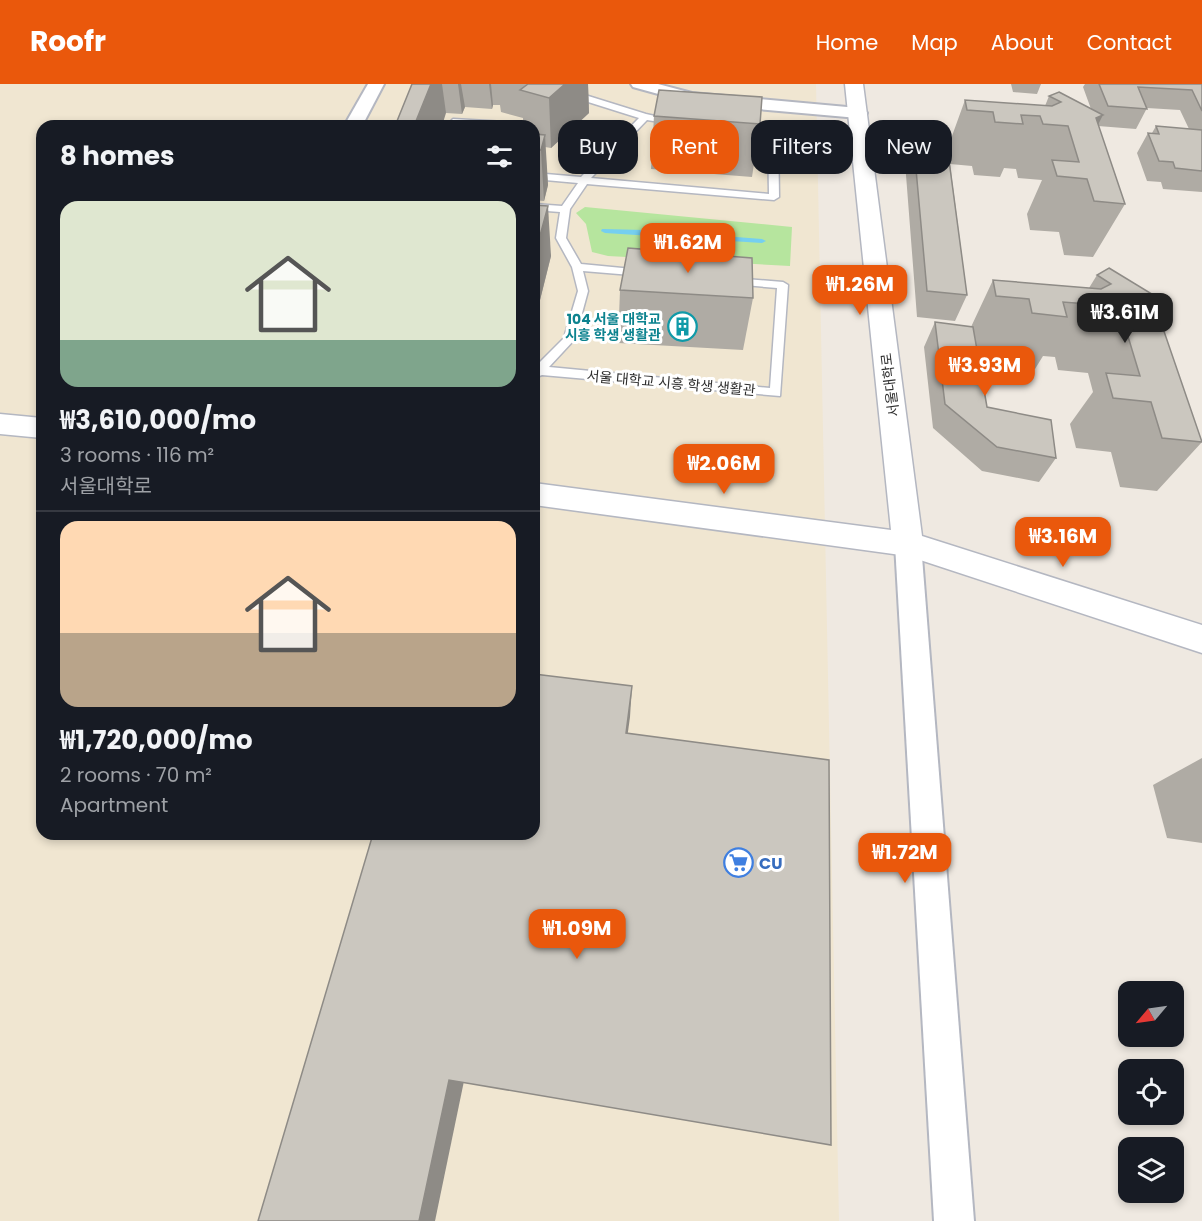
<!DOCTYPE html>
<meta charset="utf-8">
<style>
:root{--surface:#171b24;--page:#242831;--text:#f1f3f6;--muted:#9ea1a6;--line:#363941;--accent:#ea580c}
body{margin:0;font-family:Poppins,"Noto Sans KR",sans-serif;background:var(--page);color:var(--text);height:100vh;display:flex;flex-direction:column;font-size:22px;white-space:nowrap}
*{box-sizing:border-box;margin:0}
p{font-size:20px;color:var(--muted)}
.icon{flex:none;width:33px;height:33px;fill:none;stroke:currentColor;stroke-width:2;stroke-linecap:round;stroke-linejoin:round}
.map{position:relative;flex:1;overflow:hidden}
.panel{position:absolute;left:36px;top:36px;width:504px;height:720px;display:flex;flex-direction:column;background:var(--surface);border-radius:18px;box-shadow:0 3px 9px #0003}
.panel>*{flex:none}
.guide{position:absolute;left:558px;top:36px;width:554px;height:54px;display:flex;gap:12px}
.needle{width:39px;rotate:241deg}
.controls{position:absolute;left:1118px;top:897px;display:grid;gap:12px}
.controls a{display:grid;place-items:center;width:66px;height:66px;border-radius:12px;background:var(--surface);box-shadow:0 3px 9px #0003;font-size:30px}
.price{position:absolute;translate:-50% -51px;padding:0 14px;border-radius:12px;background:var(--accent);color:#fff;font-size:20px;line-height:39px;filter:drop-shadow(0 2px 3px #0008)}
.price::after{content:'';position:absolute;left:50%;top:36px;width:18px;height:14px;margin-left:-9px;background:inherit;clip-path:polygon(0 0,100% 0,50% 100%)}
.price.on{background:#222;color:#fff}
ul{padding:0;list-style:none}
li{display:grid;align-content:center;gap:12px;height:318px;padding:0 24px}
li+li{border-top:2px solid var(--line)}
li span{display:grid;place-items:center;height:186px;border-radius:18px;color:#555}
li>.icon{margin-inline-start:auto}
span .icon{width:108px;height:108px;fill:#fffc;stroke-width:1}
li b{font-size:26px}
h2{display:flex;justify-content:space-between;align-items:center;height:72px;padding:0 24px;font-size:26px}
.chip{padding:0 21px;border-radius:18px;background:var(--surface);box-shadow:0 3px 9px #0003;font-size:21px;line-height:54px}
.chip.on{background:var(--accent);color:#fff}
header{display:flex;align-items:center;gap:36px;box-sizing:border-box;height:84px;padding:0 30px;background:var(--accent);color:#fff}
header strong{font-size:28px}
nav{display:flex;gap:33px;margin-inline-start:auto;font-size:21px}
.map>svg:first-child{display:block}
</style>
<header>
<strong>Roofr</strong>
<nav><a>Home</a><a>Map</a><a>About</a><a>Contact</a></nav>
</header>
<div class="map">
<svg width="1202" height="1137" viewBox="0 0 1202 1137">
<rect width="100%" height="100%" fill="#efe9e1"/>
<path fill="#f0e6d1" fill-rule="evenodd" d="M0,0H816L839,1137H0ZM42,42H534V750H42Z"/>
<polygon fill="#b6e59e" points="585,123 792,143 790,182 608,172 592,168 586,140 576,129"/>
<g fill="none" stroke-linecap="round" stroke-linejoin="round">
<polygon fill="#75cff0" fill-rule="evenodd" points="602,145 645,146 762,155 766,157 762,159 605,149 601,147"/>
<defs>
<g id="service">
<polygon points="569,6 646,30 677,37 672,40 647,36 591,94 769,110 768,51 738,47 736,45 741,42 773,46 778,49 779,113 774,116 587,100 570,125 566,154 581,180 643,186 648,189 643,192 583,187 588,207 575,255 549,283 770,304 777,204 733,200 728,197 733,194 783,198 788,201 780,312 542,291 534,294 534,282 536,282 564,254 578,207 572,183 556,154 560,128 534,126 534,120 562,122 578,99 534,95 534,89 581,93 639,34 566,11 565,9"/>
<polygon points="453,35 521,39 526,42 446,42"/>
</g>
<g id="minor">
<polygon points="368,0 384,0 362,42 344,42"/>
<polygon points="631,0 658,0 692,9 858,24 864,25 867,29 864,33 858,34 691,19 633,3"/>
<polygon points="908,450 917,453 921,460 974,1137 934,1137 895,460 899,453"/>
</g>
<g id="tertiary">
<polygon points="845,0 863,0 922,452 1202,541 1202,569 908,472 534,421 534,399 891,446"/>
<polygon points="0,330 42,334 42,354 0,350"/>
</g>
</defs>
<use href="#service" stroke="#b4b7c1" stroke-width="3"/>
<use href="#minor" stroke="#b4b7c1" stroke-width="4"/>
<use href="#tertiary" stroke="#b4b7c1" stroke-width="3"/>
<use href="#service" fill="#fff" fill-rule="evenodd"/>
<use href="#minor" fill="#fff" fill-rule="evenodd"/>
<use href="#tertiary" fill="#fff" fill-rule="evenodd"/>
</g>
<g fill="#afaba4">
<polygon points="412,0 588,0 589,29 551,64 545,63 548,101 544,117 534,116 534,42 523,42 523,34 501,28 500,21 493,21 492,25 465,23 462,30 446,29"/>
<polygon points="1011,0 1041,0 1037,10 1013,8"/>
<polygon points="1085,0 1202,0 1202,108 1163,105 1161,98 1147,97 1137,69 1148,49 1152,49 1156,42 1189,45 1180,26 1147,24 1136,45 1098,42 1125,120 1093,173 1064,171 1059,148 1030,146 1027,130 1042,96 1018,94 1016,85 1004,84 1000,93 974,91 972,82 950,80 967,211 955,237 917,233 905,78 913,52 948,63 965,16 1045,22 1049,12 1091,25 1083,3"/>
<polygon points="654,32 760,40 752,93 651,85"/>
<polygon points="534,121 551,172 536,232 534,232"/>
<polygon points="1097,191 1165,218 1157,229 1202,358 1157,407 1120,403 1111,368 1076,364 1070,340 1093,308 1088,289 1058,286 1055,273 1043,272 1035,285 1003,282 1001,268 977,265 987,323 1056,374 1039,398 982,387 933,344 924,263 935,238 971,243 993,196 1089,204"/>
<polygon points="620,206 753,214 743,266 618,259"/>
<polygon points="1202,674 1202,759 1167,754 1153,701"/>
</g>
<g fill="#8e8b86">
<polygon points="431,0 442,0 446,29 442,42 414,42"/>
<polygon points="458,0 461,0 465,23 462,30"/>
<polygon points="489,0 491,0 493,21 492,25"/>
<polygon points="565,0 588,0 589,29 551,64 549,14"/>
<polygon points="1103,31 1079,78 1096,34"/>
<polygon points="545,51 548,101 544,117 541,66"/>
<polygon points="548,122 551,172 536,232 534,207 534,174"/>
<polygon points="1165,218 1132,266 1156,224"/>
<polygon points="632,602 630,633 624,677 626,649"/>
<polygon points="449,996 464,997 435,1137 419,1137"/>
</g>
<g fill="#cbc7bf" stroke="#8e8b86" stroke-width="1.5">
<polygon points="412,0 431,0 414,42 395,42"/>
<polygon points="528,0 565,0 549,14 520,6"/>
<polygon points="1099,0 1202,0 1202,27 1192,6 1138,3 1147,25 1108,22"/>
<polygon points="659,6 762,13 760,40 654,32"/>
<polygon points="1059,8 1103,31 1096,34 1125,120 1094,117 1087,95 1057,92 1052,76 1079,78 1068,42 1043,40 1040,32 1021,31 1023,40 995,38 993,28 967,26 965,16 1052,22 1061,18 1049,12"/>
<polygon points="1156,42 1202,46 1202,87 1175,84 1173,78 1159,77 1148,49 1159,50"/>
<polygon points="534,50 545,51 541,66 534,66"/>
<polygon points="913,52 946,54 967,211 927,207"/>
<polygon points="534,121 548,122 534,174"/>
<polygon points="628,164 752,174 753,214 620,206"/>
<polygon points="1109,184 1165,218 1156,224 1202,358 1162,354 1151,318 1113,314 1106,289 1140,292 1123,236 1091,233 1088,220 1063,218 1067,233 1032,229 1029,215 996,212 993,196 1101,205 1111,200 1097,191"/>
<polygon points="935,238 973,243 987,323 1051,336 1056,374 997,363 945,320"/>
<polygon points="534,590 632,602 626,649 829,676 831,1061 449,996 419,1137 258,1137 373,750 534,750"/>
</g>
<defs>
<symbol id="building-ring" viewBox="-11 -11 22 22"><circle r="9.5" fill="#fff" stroke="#0f9aa8" stroke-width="1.5"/><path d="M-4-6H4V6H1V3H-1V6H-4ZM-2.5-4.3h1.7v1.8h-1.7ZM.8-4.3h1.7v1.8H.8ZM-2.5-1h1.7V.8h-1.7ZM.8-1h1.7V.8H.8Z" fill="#0f9aa8"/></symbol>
<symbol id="supermarket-ring" viewBox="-11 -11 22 22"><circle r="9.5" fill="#fff" stroke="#3f7fe0" stroke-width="1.5"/><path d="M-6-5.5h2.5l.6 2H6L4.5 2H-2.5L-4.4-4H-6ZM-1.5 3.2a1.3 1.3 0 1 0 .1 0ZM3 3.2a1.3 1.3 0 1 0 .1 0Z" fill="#3f7fe0"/></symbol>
</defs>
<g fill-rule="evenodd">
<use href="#building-ring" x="666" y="226" width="33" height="33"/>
<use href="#supermarket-ring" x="722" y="762" width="33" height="33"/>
</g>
<g text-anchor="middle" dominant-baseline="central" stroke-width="6" stroke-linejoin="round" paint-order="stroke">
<g font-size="14" font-weight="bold" fill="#0d838f" stroke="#fff" text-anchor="end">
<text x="661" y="235">104 서울 대학교<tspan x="661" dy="16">시흥 학생 생활관</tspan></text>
</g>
<g font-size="14" fill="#2e2e2e" stroke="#fff">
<text transform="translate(671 299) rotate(5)">서울 대학교 시흥 학생 생활관</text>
<text transform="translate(890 301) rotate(-97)">서울대학로</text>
</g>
<g font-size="16" font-weight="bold" fill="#366cbe" stroke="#fff" text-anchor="start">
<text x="759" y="779">CU</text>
</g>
</g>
</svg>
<div class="controls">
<a><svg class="needle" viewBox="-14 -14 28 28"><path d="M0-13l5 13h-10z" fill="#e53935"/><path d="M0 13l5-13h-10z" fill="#9ea1a6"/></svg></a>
<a><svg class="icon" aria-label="locate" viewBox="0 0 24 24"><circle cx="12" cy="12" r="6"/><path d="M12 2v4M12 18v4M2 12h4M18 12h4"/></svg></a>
<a><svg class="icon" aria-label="layers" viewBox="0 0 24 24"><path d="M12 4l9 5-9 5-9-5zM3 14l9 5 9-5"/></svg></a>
</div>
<b class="price" style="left:688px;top:190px">₩1.62M</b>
<b class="price" style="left:860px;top:232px">₩1.26M</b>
<b class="price on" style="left:1125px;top:260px">₩3.61M</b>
<b class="price" style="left:985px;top:313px">₩3.93M</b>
<b class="price" style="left:724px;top:411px">₩2.06M</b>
<b class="price" style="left:1063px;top:484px">₩3.16M</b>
<b class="price" style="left:905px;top:800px">₩1.72M</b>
<b class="price" style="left:577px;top:876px">₩1.09M</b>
<div class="guide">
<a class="chip">Buy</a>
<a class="chip on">Rent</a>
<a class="chip">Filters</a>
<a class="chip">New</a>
</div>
<section class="panel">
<h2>8 homes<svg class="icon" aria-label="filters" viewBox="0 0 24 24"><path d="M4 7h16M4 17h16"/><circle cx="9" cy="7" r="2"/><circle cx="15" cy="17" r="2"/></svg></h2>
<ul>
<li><span style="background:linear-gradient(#dfe7d0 75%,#7fa58c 0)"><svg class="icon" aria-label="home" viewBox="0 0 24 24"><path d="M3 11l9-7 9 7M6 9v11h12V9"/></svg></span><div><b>₩3,610,000/mo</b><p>3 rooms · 116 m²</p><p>서울대학로</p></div></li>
<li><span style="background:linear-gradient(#ffd9b3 60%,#b9a48a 0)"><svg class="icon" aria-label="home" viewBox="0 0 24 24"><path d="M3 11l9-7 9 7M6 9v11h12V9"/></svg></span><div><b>₩1,720,000/mo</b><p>2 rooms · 70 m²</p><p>Apartment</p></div></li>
</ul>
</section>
</div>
